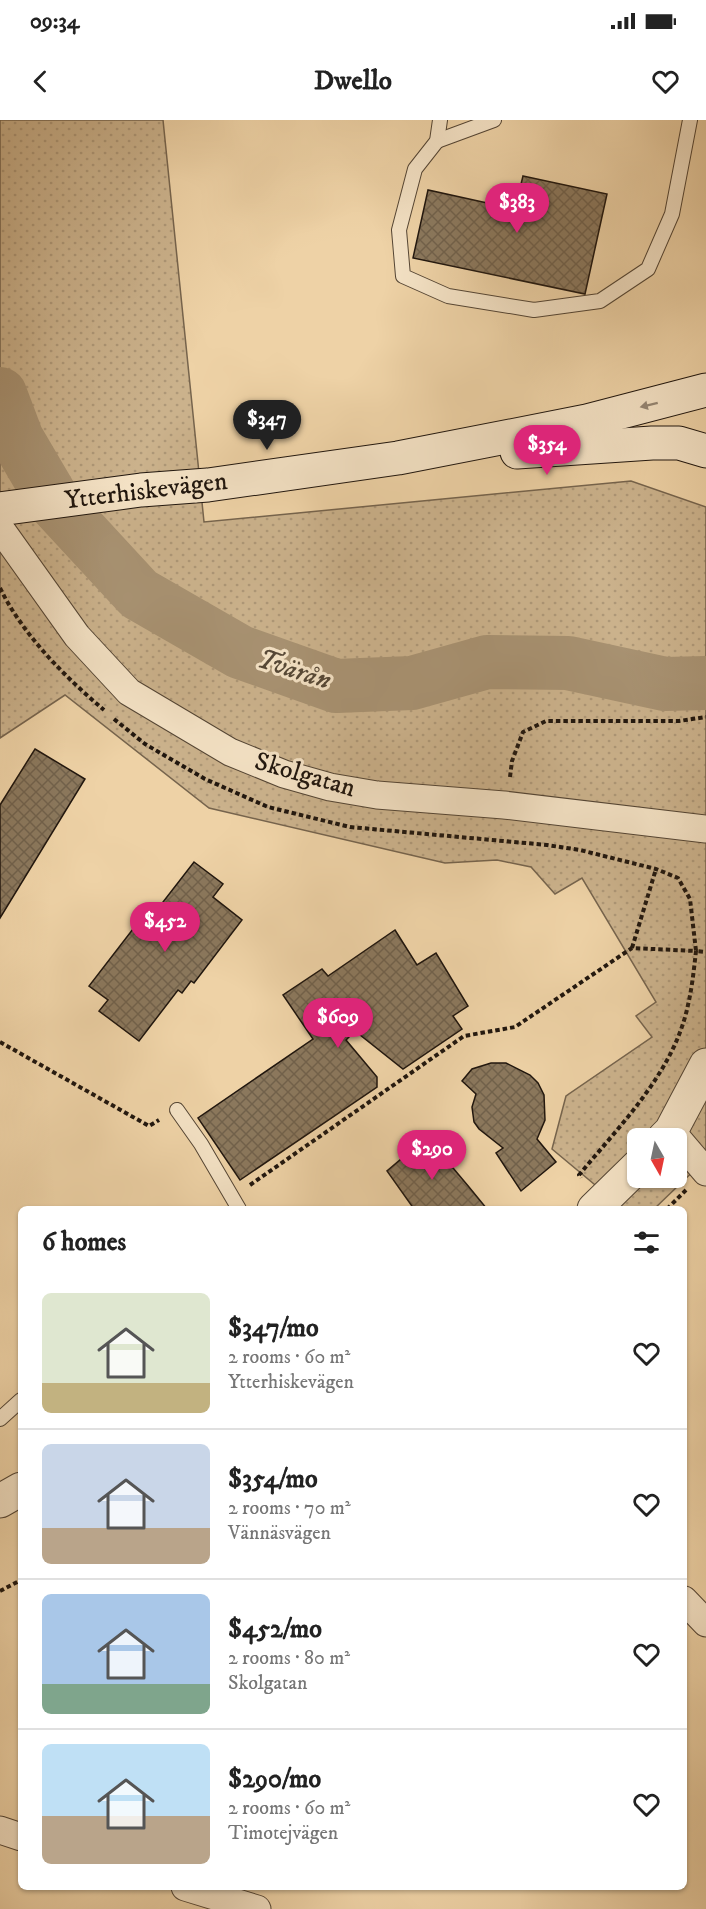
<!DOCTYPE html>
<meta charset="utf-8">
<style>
:root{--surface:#fff;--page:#f6f6f6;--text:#222;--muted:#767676;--line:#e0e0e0;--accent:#db2777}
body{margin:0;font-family:"IM FELL DW Pica",serif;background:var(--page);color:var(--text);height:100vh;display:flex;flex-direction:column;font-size:22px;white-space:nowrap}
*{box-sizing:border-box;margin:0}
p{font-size:20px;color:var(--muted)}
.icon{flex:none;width:33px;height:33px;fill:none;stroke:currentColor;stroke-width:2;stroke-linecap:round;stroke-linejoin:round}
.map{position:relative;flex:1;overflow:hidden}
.drawer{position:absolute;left:18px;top:1086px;width:669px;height:684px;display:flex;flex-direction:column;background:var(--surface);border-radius:9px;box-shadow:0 2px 4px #0004}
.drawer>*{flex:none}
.needle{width:39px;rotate:171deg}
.fabs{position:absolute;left:627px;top:1008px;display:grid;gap:12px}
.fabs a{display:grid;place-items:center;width:60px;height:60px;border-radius:9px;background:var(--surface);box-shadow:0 2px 4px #0004;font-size:30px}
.price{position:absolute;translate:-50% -51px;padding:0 14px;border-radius:21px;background:var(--accent);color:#fff;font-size:20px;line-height:39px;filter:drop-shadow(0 2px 3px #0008)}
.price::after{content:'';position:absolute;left:50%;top:36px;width:18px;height:14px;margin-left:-9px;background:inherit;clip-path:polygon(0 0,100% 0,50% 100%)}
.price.current{background:#222;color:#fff}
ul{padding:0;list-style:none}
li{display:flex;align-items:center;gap:18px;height:150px;padding:0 24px}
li+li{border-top:2px solid var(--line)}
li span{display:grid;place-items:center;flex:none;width:168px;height:120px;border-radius:9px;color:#555}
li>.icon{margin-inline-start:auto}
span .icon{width:72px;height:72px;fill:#fffc;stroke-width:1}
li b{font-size:26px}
h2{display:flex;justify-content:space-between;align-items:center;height:72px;padding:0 24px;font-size:26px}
.status{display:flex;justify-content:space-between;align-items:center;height:42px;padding:0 30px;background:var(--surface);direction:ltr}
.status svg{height:16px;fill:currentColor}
header{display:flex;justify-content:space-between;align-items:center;height:78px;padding:0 24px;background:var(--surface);font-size:27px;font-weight:700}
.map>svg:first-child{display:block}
</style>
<div class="status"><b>09:34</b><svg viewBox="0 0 49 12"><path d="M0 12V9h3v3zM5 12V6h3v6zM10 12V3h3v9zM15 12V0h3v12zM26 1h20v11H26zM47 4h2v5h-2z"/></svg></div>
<header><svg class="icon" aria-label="back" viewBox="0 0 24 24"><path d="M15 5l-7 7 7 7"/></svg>Dwello<svg class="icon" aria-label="heart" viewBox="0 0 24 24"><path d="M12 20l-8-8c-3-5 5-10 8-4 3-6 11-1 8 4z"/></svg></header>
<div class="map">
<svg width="706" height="1789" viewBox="0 0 706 1789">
<defs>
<pattern id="green-dots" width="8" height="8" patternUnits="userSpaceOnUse" patternTransform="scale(1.5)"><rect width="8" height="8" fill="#cbb28c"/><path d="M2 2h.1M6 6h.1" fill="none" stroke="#ae9878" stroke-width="1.8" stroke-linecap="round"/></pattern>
<pattern id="building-cross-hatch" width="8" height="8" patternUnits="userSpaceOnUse" patternTransform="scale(1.5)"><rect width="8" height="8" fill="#8b785d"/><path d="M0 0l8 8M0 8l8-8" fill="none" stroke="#71614b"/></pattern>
</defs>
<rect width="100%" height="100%" fill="#eed2a6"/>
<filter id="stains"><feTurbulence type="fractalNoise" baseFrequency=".00333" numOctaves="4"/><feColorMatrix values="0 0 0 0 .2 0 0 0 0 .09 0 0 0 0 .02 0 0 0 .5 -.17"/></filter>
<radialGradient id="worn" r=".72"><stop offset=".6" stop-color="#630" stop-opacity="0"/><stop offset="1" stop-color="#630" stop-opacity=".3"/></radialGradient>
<path fill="url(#green-dots)" stroke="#76644d" stroke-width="1.5" fill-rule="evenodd" d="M0,0H163L204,402L631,361L706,387V1039L654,1089H624L552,1029L566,976L652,917L636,896L656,882L582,758L555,774L531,747L497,740L445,743L209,688L65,575L0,618ZM638,1018H676V1058H638Z"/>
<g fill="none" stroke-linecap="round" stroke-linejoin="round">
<polyline stroke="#a89272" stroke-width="54" points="0,274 17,319 54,382 139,474 240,532 336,566 412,563 487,542 568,543 665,564 706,563"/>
</g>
<g fill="url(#building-cross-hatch)" stroke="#20160e" stroke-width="1.5">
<polygon points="523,56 607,74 585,174 413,138 428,70 515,89"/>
<polygon points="35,629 85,659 0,798 0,685"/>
<polygon points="194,742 223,764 213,777 242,800 194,863 191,861 182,873 178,870 139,921 99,891 108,880 89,866 133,809 139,813"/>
<polygon points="395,810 417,845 436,833 468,886 453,896 462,909 403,949 355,911 346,920 377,957 377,967 240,1060 198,998 313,919 283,875 322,849 328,856"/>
<polygon points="491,943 506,943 530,955 538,963 544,975 545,1000 537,1019 556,1042 521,1071 496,1033 503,1028 479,1009 474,1002 472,987 476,974 462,961 472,949"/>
<polygon points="427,1017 469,1067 487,1089 414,1089 387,1051"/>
</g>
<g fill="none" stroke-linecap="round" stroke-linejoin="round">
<defs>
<g id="service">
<polyline points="440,0 437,21 415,49 399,110 403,156 448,176 534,190 600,181 648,149 672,94 690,0"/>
<polyline points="437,21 494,0"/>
<polyline points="177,990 201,1024 239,1089"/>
<polyline points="0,1299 21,1280"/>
</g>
<g id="minor">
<polyline points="0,408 77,516 129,572 230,632 284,654 330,667 377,675 504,685 706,709"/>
<polyline points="671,1011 706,1052"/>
<polyline points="684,1480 706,1503"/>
<polyline points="0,1710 21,1717"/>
<polyline points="185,1767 257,1789"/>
</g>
<g id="tertiary">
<polyline points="664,1018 671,1011 706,945"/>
<polyline points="594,1089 638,1046"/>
<polyline points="0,1381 21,1369"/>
</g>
<g id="secondary">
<polyline points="517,332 652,323 679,323 706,331"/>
<polyline points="0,389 141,370 208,365 398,338 587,301 706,270"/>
</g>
</defs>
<use href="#service" stroke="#544534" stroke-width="16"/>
<use href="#minor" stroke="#544534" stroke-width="29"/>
<use href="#tertiary" stroke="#544534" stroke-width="35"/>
<use href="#secondary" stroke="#20160e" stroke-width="35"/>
<g stroke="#20160e" stroke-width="4" stroke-dasharray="4.5 3" stroke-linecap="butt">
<path d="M0,468C23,515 64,556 104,590"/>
<polyline points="114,599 145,624 205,659 268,687 350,707 547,725 580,730 656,749 678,758 690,779 696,831 706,832"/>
<polyline points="510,657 512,641 523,612 546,601 679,601 706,597"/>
<polyline points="632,828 656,749"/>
<polyline points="0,922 149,1006 159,1000"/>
<path d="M250,1065L464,916L515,907L632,828L696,831C694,849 692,868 688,885C674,952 621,1004 579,1055L581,1058"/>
<polyline points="667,1089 686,1070"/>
<polyline points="0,1471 21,1460"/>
</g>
<use href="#service" stroke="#f4e2c5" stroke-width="14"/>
<use href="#minor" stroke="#f4e2c5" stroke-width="27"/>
<use href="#tertiary" stroke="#f4e2c5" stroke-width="33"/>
<use href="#secondary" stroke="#f4e2c5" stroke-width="33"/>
</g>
<defs><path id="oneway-solid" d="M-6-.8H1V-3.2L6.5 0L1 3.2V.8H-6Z" transform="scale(1.5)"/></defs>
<use fill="#958673" href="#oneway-solid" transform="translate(649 285) rotate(166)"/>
<g text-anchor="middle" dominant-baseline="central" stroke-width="6" stroke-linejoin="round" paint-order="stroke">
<g font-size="26" fill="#20160e" stroke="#f4e2c5">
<text transform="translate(146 371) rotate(-7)">Ytterhiskevägen</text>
<text transform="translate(305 655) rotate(16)">Skolgatan</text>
</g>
<g font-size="27" font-style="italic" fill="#564836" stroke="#f4e2c5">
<text transform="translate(294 550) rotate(18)">Tvärån</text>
</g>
</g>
<rect width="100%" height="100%" filter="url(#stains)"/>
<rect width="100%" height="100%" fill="url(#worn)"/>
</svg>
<div class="fabs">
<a><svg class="needle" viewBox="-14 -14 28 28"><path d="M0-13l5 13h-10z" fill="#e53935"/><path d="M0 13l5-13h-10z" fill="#767676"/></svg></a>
</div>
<b class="price" style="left:517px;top:114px">$383</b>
<b class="price current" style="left:267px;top:331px">$347</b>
<b class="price" style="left:547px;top:356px">$354</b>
<b class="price" style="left:165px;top:833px">$452</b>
<b class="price" style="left:338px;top:929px">$609</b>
<b class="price" style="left:432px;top:1061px">$290</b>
<section class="drawer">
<h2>6 homes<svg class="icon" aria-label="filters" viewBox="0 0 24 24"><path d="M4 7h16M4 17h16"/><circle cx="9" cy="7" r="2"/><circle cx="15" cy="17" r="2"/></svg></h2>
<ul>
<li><span style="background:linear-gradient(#dfe7d0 75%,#c2b280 0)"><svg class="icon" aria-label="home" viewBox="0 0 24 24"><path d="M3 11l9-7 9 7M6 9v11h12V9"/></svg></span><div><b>$347/mo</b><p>2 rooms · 60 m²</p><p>Ytterhiskevägen</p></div><svg class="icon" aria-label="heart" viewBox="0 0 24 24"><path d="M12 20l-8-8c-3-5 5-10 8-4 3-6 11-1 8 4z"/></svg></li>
<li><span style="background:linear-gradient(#c9d6e8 70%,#b9a48a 0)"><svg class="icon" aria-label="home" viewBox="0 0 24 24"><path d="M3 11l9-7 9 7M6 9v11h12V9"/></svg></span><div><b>$354/mo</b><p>2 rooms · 70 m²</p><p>Vännäsvägen</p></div><svg class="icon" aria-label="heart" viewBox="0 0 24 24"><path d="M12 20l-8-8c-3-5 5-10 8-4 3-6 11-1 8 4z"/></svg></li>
<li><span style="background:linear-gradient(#a9c7e8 75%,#7fa58c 0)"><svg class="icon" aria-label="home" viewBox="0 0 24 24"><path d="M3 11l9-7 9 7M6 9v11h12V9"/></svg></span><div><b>$452/mo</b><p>2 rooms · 80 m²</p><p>Skolgatan</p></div><svg class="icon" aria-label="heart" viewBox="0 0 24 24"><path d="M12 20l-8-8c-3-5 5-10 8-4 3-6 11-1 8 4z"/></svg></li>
<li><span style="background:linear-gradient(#bfe0f5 60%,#b9a48a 0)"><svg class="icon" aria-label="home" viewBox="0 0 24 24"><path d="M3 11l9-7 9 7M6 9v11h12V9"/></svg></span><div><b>$290/mo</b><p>2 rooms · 60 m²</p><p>Timotejvägen</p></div><svg class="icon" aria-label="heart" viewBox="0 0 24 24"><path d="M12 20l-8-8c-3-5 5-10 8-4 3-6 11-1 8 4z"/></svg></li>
</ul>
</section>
</div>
